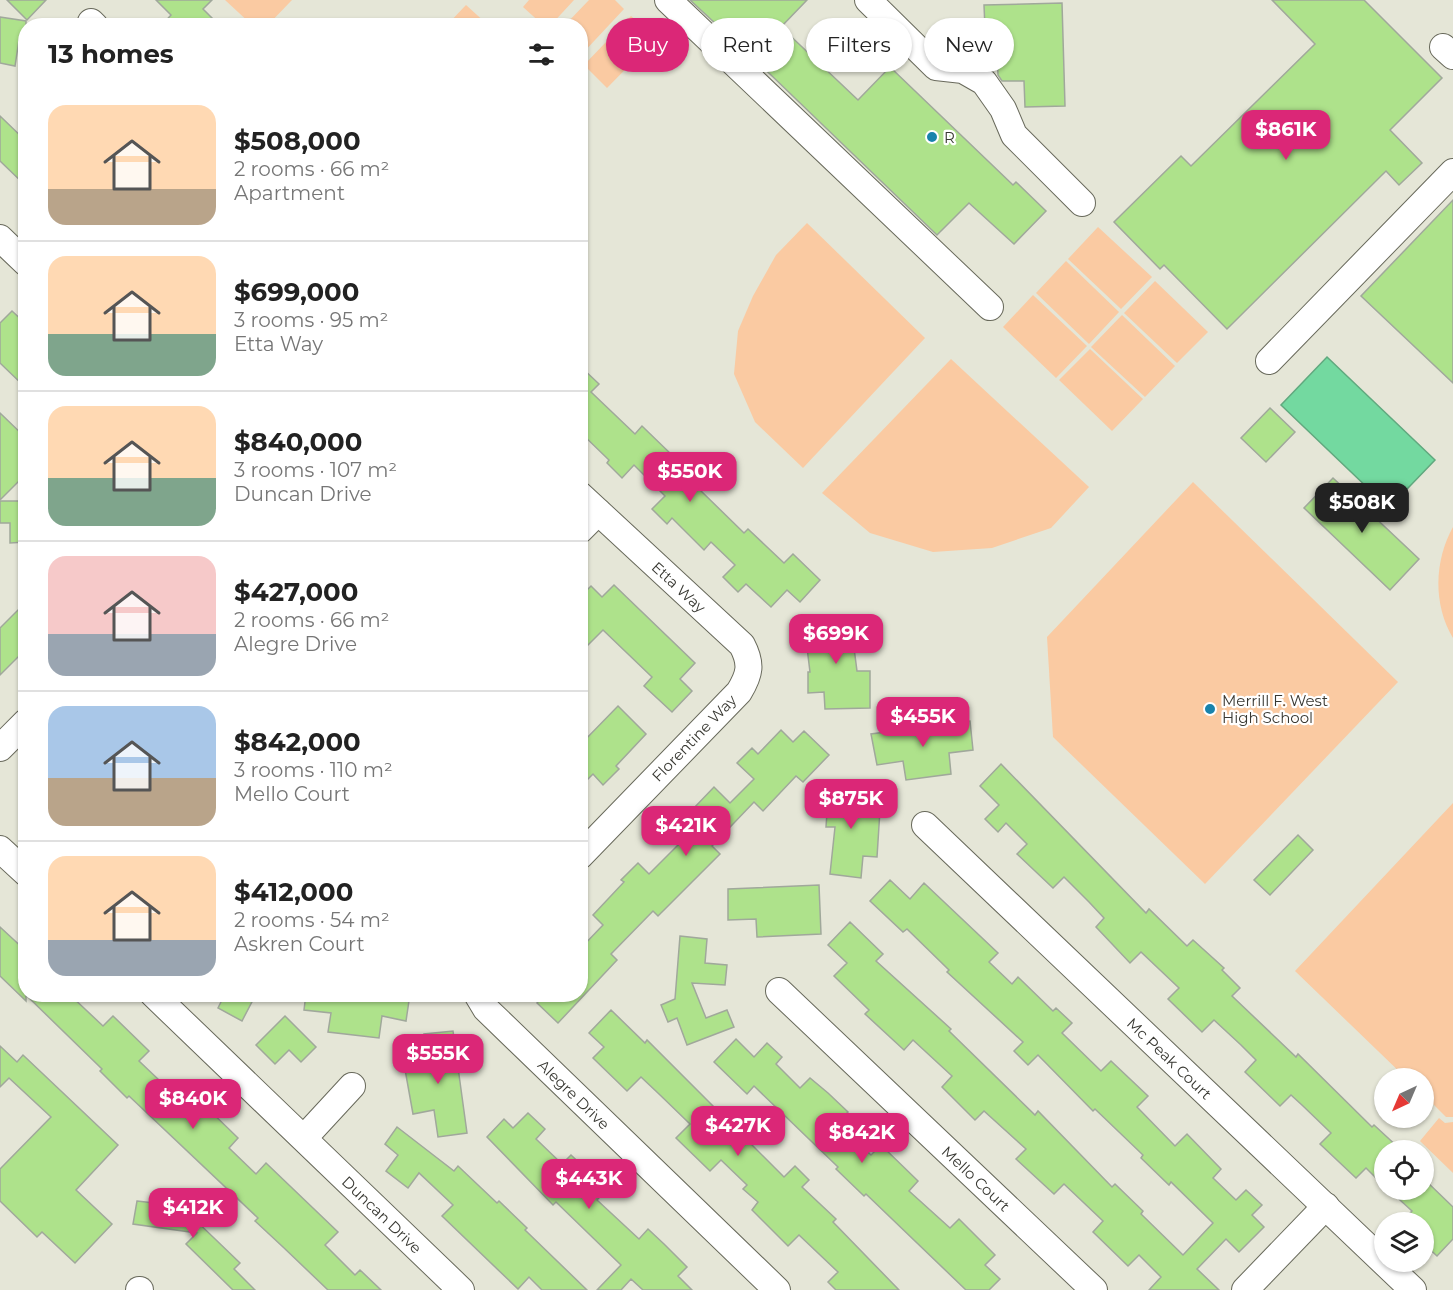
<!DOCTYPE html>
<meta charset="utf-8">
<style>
:root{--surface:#fff;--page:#f2f2f2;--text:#222;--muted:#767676;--line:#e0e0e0;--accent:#db2777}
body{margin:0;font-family:Montserrat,sans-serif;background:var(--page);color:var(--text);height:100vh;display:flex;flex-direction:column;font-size:22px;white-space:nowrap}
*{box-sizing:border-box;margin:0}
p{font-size:20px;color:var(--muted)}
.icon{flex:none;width:33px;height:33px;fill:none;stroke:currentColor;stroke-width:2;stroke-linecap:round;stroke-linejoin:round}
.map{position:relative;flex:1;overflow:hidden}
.sheet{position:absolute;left:18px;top:18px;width:570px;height:984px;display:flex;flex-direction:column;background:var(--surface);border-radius:24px;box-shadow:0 2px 4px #0004}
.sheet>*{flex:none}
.hud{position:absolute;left:606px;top:18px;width:570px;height:54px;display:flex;gap:12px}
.needle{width:39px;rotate:224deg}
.tools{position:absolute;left:1374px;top:1068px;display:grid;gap:12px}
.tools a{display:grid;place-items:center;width:60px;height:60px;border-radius:50%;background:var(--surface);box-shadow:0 2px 4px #0004;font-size:30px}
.price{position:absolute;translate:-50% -51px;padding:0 14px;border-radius:12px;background:var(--accent);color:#fff;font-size:20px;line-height:39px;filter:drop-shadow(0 2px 3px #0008)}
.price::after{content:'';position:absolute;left:50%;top:36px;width:18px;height:14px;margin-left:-9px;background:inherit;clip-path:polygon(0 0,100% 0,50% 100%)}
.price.selected{background:#222;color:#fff}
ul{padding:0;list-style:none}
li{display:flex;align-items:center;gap:18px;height:150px;padding:0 30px}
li+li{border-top:2px solid var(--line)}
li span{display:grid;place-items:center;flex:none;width:168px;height:120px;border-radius:18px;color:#555}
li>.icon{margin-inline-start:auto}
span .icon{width:72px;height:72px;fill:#fffc;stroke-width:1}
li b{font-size:26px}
h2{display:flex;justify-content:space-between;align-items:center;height:72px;padding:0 30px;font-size:26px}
.tag{padding:0 21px;border-radius:27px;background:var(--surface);box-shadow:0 2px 4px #0004;font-size:21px;line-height:54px}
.tag.selected{background:var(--accent);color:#fff}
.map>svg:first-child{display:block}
</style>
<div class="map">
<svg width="1453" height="1290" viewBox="0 0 1453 1290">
<rect width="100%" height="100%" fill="#e5e6d7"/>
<g fill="#facaa2">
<polygon points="225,0 292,0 267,26 252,25"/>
<polygon points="529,0 574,0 550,26 543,25 523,7"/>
<polygon points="589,0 615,0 624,9 581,55 580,26 565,25"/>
<polygon points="466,5 488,25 447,25"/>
<polygon points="631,16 655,39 607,88 584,65"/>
<polygon points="807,223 925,338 803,468 755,422 734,374 738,331 753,296 776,255"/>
<polygon points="1098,227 1152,277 1121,309 1068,259"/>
<polygon points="1066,261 1119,312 1089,344 1036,293"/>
<polygon points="1155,281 1208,332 1177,363 1124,313"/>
<polygon points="1033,295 1087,346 1056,378 1003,327"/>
<polygon points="1122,315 1175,366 1145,397 1091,347"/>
<polygon points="1090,349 1143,399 1112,431 1059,380"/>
<polygon points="951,359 1089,487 1051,528 992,548 933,552 870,533 822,493"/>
<polygon points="1193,482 1398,682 1205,884 1053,737 1047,637"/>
<path d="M1453,527V638C1433,605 1434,561 1453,527Z"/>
<polygon points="1453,803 1453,1117 1446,1117 1424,1095 1424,1078 1406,1078 1295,971"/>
<polygon points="1439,1118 1445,1123 1453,1122 1453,1173 1420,1141"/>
</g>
<polygon fill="#73d9a0" stroke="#61a97f" stroke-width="1.5" points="1327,357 1435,460 1383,514 1367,499 1373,493 1281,405"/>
<g fill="#aee28b" stroke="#a0a89b" stroke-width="1.5">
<polygon points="7,0 46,0 27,20"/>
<polygon points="156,0 212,0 203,9 220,26 161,26 171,15"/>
<polygon points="690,0 807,0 781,27 858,100 890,67 1013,185 1016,182 1046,211 1014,244 969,203 937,235 771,75"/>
<polygon points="1272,0 1364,0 1442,78 1390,130 1422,163 1399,185 1386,171 1227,329 1164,265 1160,269 1114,222 1181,156 1191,166 1315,44"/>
<polygon points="1062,3 1065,106 1025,107 1024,81 1002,81 998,75 997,52 986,52 984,5"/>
<polygon points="0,17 26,21 26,41 19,40 15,66 0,63"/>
<polygon points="0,116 26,141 26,186 0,161"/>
<polygon points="1453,200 1453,383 1361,296"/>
<polygon points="12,311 26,324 26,388 0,363 0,323"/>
<polygon points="580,366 599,384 591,392 635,434 642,426 704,486 700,490 744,533 748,529 784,563 793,554 820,580 800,602 787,590 771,607 746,584 738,592 723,577 735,565 711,542 704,550 672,518 667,524 652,509 665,496 634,465 622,478 607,463 609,460 580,432"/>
<polygon points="1270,408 1295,432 1266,462 1241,438"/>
<polygon points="0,413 26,438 26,474 0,500"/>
<polygon points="1333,478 1419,559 1390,590 1304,508"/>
<polygon points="0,501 26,501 26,542 10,543 10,523 0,523"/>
<polygon points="614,585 695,663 680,679 692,691 672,712 644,686 652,677 603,630 580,653 580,597 591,586 602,597"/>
<polygon points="26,602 26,649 0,675 0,628"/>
<polygon points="850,617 857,671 870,671 870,708 825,709 824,692 808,693 808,672 810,672 804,623"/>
<polygon points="618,706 646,734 616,766 619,769 603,785 593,774 580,787 580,745"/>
<polygon points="970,721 973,750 949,753 951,774 906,780 903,761 877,765 871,734"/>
<polygon points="781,730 793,742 804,731 829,755 803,782 796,776 763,811 754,802 712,846 720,854 658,916 653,911 611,954 617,960 558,1023 537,1003 545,994 580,994 580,949 603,925 593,915 624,882 621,880 638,863 649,874 679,844 669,834 714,787 730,803 754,779 737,763 752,748 758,754"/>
<polygon points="1001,764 1146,913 1149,909 1187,946 1193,940 1224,968 1222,970 1240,988 1232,996 1296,1057 1298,1054 1372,1127 1374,1125 1401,1150 1384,1150 1384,1186 1366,1168 1356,1178 1320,1144 1331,1133 1303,1106 1291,1095 1280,1106 1245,1072 1256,1060 1241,1045 1214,1020 1202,1032 1168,999 1179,988 1141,952 1130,963 1096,927 1104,918 1089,902 1064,877 1053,888 1017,854 1027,844 1006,823 998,832 985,819 999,805 980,786"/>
<polygon points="829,783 861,785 859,808 880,810 877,857 863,856 861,878 830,874 835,827 826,827"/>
<polygon points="1298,835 1313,850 1270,895 1254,880"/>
<polygon points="890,880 910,899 924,883 998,953 989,962 1012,984 1018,977 1053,1011 1056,1008 1072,1023 1062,1033 1101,1071 1111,1061 1148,1096 1137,1107 1175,1146 1187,1134 1221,1169 1213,1178 1236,1200 1246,1190 1262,1205 1252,1215 1264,1227 1239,1252 1226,1239 1197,1269 1219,1290 1149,1290 1161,1277 1139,1255 1128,1266 1093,1232 1103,1221 1064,1184 1054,1194 1016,1159 1026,1149 984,1111 975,1120 942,1087 952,1076 913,1040 904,1050 865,1014 869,1010 834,976 847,963 828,945 850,922 883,954 876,961 951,1029 949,1031 1035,1115 1038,1111 1112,1187 1115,1184 1143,1211 1141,1214 1183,1255 1213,1223 1171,1182 1169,1185 1141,1158 1143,1155 1095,1109 1093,1111 1038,1055 1028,1065 1014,1051 1023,1042 947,972 949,970 907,929 903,932 870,901"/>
<polygon points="819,885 821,934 757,937 756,919 728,920 728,889"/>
<polygon points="0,927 26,951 26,994 69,994 103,1026 113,1016 149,1051 139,1061 179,1099 189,1089 199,1099 196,1105 200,1101 238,1138 229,1148 256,1174 266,1163 338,1232 325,1245 355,1275 360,1270 381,1290 328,1290 283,1247 255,1221 258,1218 129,1096 127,1098 100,1071 102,1069 26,995 26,1001 0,976"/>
<polygon points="680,936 707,939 705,963 727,965 725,985 692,983 706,1018 727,1010 734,1027 687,1045 677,1018 668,1022 661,1005 675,999"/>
<polygon points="225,994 256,994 242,1021 218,1008"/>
<polygon points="306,994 410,994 406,1021 382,1016 379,1038 328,1032 331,1013 304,1010"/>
<polygon points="611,1010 645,1043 647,1040 784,1177 795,1166 809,1180 802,1187 836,1219 833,1222 899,1290 836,1290 828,1282 838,1272 799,1235 788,1246 752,1210 758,1202 743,1189 747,1185 721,1160 710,1171 676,1138 690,1124 659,1094 641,1077 627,1091 593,1058 604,1047 589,1033"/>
<polygon points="285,1016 316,1047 301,1062 289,1050 275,1064 256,1045"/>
<polygon points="453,1031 467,1133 438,1137 434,1110 413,1114 404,1064 428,1061 424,1034"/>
<polygon points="736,1039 754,1057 767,1043 782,1057 776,1064 800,1088 810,1078 828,1093 848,1112 837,1123 871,1155 881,1145 918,1181 909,1191 950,1228 959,1219 995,1255 985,1265 1000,1279 989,1290 966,1290 866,1194 864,1196 836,1169 838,1167 754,1086 747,1094 714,1062"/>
<polygon points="0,1046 17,1062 23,1055 118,1145 76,1190 112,1224 75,1263 42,1232 37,1237 0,1201 0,1169 51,1117 9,1078 0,1087"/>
<polygon points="528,1113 545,1129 536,1139 562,1164 571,1155 607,1189 597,1200 639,1239 648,1229 664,1244 687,1267 678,1276 692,1290 643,1290 631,1279 621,1290 597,1290 621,1265 556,1202 553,1205 487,1137 504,1119 513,1128"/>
<polygon points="397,1127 454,1171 458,1166 497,1203 499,1201 527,1228 525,1230 587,1290 542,1290 529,1277 518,1289 442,1216 453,1205 419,1173 408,1188 386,1171 398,1155 385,1144"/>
<polygon points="1424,1179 1453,1207 1453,1239 1437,1256 1424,1244 1424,1222 1401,1222 1412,1211 1389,1190 1424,1190"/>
<polygon points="137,1201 188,1207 188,1213 240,1263 234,1269 255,1290 233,1290 186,1244 197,1233 133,1224"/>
</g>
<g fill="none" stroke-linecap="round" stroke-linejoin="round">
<defs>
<g id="minor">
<polyline points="668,0 990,307"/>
<polyline points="868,0 936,67 963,70 984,82 1003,109 1014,135 1082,203"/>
<polyline points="91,22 95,26"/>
<polyline points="1443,47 1453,56"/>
<polyline points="0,238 26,263"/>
<polyline points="1269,361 1453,172"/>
<path id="s1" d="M580,495L742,645C752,664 750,674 739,692L580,856"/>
<polyline points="580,530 598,512"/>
<polyline points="0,748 26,722"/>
<path id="s2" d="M925,825L1413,1290"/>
<polyline points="0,849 26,873"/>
<path id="s3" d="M779,991L1094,1290"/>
<path id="s4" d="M153,994L461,1290"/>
<path id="s5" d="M477,994L486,1009L777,1290"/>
<polyline points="304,1138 352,1086"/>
<polyline points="139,1290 140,1290"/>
<polyline points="1245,1290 1326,1206"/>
</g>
</defs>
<use href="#minor" stroke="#68695b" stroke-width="28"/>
<use href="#minor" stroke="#fff" stroke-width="26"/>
</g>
<g fill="#1883ac" stroke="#fff" stroke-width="2">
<circle cx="932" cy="137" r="6"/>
<circle cx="1210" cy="709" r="6"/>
</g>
<g text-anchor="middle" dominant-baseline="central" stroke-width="4.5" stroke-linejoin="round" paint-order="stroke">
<g font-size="15" fill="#383832" stroke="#fff" text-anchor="start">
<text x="944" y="137">R</text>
<text x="1222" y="700">Merrill F. West<tspan x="1222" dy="17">High School</tspan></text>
</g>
<g font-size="15" fill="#383832" stroke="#fff">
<text stroke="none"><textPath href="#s1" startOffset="135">Etta Way</textPath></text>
<text transform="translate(694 738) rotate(-46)">Florentine Way</text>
<text stroke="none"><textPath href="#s2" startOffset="338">Mc Peak Court</textPath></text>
<text stroke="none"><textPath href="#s5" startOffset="140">Alegre Drive</textPath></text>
<text stroke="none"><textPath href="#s3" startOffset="272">Mello Court</textPath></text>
<text stroke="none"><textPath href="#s4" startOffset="318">Duncan Drive</textPath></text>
</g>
</g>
</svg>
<div class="tools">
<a><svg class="needle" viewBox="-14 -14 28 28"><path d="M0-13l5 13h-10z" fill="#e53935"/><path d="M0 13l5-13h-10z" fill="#767676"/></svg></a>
<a><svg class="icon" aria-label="locate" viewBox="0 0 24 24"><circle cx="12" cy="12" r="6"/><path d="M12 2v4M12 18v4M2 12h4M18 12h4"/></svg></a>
<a><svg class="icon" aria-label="layers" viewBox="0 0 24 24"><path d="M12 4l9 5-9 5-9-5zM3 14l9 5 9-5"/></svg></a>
</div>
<b class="price" style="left:1286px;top:161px">$861K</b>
<b class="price" style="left:690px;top:503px">$550K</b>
<b class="price selected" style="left:1362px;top:534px">$508K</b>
<b class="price" style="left:836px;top:665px">$699K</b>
<b class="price" style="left:923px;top:748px">$455K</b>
<b class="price" style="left:851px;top:830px">$875K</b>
<b class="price" style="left:686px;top:857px">$421K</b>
<b class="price" style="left:438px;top:1085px">$555K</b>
<b class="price" style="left:193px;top:1130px">$840K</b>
<b class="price" style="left:738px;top:1157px">$427K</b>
<b class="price" style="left:862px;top:1164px">$842K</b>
<b class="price" style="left:589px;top:1210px">$443K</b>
<b class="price" style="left:193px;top:1239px">$412K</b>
<div class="hud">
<a class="tag selected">Buy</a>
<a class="tag">Rent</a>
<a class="tag">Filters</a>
<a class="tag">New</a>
</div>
<section class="sheet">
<h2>13 homes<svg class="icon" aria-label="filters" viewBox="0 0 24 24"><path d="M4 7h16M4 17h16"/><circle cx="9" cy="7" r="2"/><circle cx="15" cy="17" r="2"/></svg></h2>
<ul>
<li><span style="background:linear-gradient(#ffd9b3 70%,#b9a48a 0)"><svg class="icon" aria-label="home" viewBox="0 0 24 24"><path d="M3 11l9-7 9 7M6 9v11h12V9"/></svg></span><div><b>$508,000</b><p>2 rooms · 66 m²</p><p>Apartment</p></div></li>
<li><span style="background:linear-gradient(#ffd9b3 65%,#7fa58c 0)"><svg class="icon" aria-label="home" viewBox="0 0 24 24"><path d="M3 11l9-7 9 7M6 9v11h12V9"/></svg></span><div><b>$699,000</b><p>3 rooms · 95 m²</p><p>Etta Way</p></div></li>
<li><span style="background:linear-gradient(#ffd9b3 60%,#7fa58c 0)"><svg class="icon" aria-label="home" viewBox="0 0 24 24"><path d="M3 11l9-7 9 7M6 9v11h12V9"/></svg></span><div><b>$840,000</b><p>3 rooms · 107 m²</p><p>Duncan Drive</p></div></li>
<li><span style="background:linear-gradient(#f6c9c9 65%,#9aa5b1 0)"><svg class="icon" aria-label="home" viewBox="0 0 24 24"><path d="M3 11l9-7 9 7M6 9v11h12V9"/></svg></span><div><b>$427,000</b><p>2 rooms · 66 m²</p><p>Alegre Drive</p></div></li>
<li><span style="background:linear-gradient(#a9c7e8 60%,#b9a48a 0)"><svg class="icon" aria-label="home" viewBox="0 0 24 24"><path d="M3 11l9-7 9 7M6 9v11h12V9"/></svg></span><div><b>$842,000</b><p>3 rooms · 110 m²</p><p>Mello Court</p></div></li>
<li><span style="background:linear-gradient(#ffd9b3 70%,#9aa5b1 0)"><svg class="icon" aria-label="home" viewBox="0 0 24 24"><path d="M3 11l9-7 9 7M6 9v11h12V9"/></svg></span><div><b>$412,000</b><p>2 rooms · 54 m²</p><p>Askren Court</p></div></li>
</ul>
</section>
</div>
